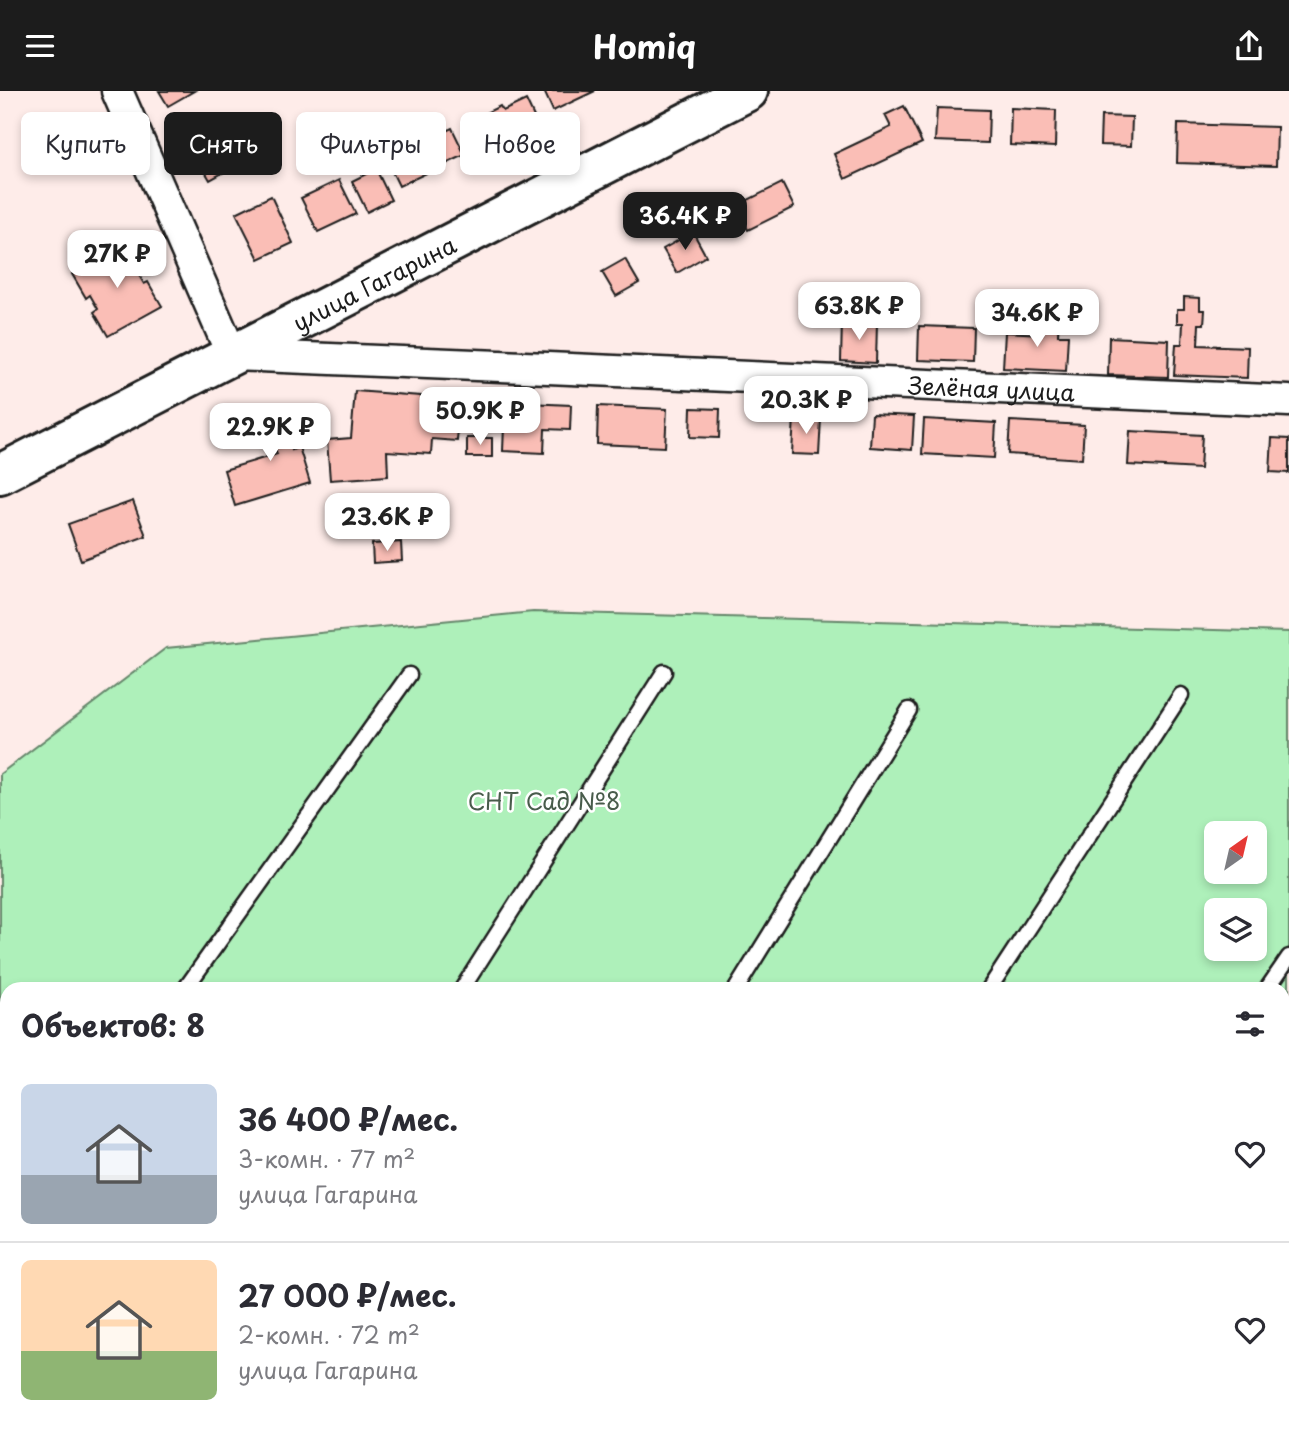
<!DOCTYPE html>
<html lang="ru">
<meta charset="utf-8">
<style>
:root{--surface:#fff;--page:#f2f2f3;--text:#2b2b33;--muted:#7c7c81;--line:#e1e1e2;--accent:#1c1c1c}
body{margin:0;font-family:"Playpen Sans",sans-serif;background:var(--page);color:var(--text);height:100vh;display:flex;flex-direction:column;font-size:26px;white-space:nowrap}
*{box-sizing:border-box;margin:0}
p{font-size:23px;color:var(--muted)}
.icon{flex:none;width:38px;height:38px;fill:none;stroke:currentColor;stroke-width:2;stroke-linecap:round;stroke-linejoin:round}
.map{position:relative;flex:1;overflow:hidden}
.sheet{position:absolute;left:0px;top:891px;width:1290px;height:450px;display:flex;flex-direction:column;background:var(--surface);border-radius:21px 21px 0 0;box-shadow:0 4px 10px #0003}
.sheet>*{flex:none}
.banner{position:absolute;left:21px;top:21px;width:700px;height:63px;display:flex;gap:14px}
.needle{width:46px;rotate:34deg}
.controls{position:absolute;left:1204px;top:730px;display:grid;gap:14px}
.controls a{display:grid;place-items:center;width:63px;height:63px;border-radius:10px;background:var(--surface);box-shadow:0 4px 10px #0003;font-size:35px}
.price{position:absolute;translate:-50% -60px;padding:0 16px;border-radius:14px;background:#fff;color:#222;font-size:23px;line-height:46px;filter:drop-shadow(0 2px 4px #0008)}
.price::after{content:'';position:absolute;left:50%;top:42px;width:21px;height:16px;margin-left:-10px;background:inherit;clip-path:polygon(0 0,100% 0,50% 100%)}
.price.current{background:var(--accent);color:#fff}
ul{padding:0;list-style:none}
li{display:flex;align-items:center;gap:21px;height:175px;padding:0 21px}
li+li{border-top:2px solid var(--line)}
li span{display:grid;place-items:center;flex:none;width:196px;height:140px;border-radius:10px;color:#555}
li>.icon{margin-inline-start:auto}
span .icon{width:84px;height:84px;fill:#fffc;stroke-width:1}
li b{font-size:30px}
h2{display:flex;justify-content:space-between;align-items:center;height:84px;padding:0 21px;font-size:30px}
.tag{padding:0 24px;border-radius:10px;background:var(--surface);box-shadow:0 4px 10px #0003;font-size:24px;line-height:63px}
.tag.current{background:var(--accent);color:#fff}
header{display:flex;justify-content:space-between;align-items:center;height:91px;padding:0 21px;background:var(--accent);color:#fff;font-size:32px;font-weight:700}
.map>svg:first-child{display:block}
</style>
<header><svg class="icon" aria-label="menu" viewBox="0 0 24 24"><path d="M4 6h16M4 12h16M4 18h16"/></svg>Homiq<svg class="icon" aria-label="share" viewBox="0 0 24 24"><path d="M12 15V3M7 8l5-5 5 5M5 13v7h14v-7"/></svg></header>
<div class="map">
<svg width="1289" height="1340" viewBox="0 0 1289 1340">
<rect width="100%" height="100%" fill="#feece9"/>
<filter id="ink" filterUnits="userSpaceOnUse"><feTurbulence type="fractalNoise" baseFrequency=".0143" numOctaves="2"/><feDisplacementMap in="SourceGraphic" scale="14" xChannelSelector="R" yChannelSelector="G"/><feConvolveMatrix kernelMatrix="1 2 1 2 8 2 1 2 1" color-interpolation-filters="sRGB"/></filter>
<g filter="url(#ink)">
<path fill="#aef0ba" stroke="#65866b" stroke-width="2" fill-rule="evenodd" d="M533,521L1289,541V1340H0V683L166,557ZM1216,742H1255V780H1216ZM1216,819H1255V858H1216ZM7,898H1283V1334H7Z"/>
<g fill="#fabeb6" stroke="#1c1c1c" stroke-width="2">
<polygon points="159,0 194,0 168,15"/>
<polygon points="544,0 595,0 553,20"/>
<polygon points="526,9 535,28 477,57 465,32 500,15 503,20"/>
<polygon points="904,15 922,52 845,88 834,63 891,36 885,24"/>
<polygon points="937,17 989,19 988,52 935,50"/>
<polygon points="1011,17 1056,19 1055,56 1010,54"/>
<polygon points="1101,25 1132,26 1131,55 1100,54"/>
<polygon points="1178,33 1277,36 1276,75 1177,72"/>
<polygon points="412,36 420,52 452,37 465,64 399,95 378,52"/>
<polygon points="223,47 239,73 210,89 195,63"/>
<polygon points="376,78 391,109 367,121 352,90"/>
<polygon points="339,89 356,123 318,141 301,107"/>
<polygon points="782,92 794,116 748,139 736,115"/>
<polygon points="271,105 293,152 259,168 236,122"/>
<polygon points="693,141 706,165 677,182 663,158"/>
<polygon points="126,152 140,177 136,179 144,193 148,191 162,215 108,245 94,221 98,218 90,204 86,207 72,183"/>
<polygon points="625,168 639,192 616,205 602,181"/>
<polygon points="1184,206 1200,207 1200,219 1205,219 1204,233 1199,233 1198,254 1248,256 1247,287 1174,284 1176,253 1182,253 1183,232 1177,232 1177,218 1184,218"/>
<polygon points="1044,224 1059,225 1058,244 1068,244 1066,280 1003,277 1005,241 1043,243"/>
<polygon points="842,230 877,231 876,272 841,270"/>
<polygon points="919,235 974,237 973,271 918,269"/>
<polygon points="1109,246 1169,249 1168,286 1108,284"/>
<polygon points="355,300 460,308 457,350 432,348 431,363 387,360 388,385 330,389 327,349 351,347"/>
<polygon points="505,311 571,314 570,339 545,338 544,362 503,360"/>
<polygon points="598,315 667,318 665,356 597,353"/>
<polygon points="289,316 298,346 290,349 292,359 299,356 310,392 235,415 224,379 277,363 274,354 268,356 258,325"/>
<polygon points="691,317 720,318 719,347 690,346"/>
<polygon points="872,323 914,325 912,359 870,356"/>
<polygon points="794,325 821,327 819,364 792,363"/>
<polygon points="924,328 996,332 994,367 922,363"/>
<polygon points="1010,330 1084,334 1082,368 1008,363"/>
<polygon points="1130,340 1202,344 1200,378 1128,374"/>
<rect x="467" y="347" width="25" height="19"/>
<polygon points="1272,347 1289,348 1289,382 1270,381"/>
<polygon points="133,410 146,445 81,469 68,433"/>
<polygon points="401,451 402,470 373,472 372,453"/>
</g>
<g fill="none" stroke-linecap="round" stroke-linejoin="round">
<defs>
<g id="service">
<polyline points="185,898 409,584"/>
<polyline points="462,898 664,581"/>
<polyline points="736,898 909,619"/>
<polyline points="989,898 1181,604"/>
<polyline points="1267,898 1289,866"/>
<polyline points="0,1157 7,1147"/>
<polyline points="1283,1310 1289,1301"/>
<polyline points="181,1340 185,1334"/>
<polyline points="460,1340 464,1334"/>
<polyline points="701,1340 705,1334"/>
<polyline points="966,1340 971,1334"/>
<polyline points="1263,1340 1267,1334"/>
</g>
<g id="minor">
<path id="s1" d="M117,0L232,264L548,277L1289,310"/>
</g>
<g id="secondary">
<path id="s2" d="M0,383L748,0"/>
</g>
</defs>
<use href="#service" stroke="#1c1c1c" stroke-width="19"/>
<use href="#minor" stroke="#1c1c1c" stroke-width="35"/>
<use href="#secondary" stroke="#1c1c1c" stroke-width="44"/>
<use href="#service" stroke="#fff" stroke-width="14"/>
<use href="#minor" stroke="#fff" stroke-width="30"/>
<use href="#secondary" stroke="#fff" stroke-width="38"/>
</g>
</g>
<g text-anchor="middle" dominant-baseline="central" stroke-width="5" stroke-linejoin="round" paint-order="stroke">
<g font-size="23" fill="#1c1c1c" stroke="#fff">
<text stroke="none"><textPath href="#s2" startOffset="420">улица Гагарина</textPath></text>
<text stroke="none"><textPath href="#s1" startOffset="1048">Зелёная улица</textPath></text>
</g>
<g font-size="23" fill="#485c4b" stroke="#fff">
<text x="544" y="709">СНТ Сад №8</text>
</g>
</g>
</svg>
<div class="controls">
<a><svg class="needle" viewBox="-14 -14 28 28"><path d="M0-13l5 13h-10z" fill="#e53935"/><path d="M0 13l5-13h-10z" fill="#7c7c81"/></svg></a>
<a><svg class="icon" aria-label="layers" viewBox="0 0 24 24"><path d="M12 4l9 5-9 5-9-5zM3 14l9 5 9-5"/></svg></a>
</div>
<b class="price current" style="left:685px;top:161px">36.4K ₽</b>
<b class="price" style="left:117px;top:199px">27K ₽</b>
<b class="price" style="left:859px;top:251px">63.8K ₽</b>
<b class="price" style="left:1037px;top:258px">34.6K ₽</b>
<b class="price" style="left:806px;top:345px">20.3K ₽</b>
<b class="price" style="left:480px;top:356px">50.9K ₽</b>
<b class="price" style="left:270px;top:372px">22.9K ₽</b>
<b class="price" style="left:387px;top:462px">23.6K ₽</b>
<div class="banner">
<a class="tag">Купить</a>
<a class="tag current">Снять</a>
<a class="tag">Фильтры</a>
<a class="tag">Новое</a>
</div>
<section class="sheet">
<h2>Объектов: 8<svg class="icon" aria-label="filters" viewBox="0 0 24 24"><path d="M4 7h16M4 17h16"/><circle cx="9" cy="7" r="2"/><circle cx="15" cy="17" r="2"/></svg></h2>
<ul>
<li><span style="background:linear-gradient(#c9d6e8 65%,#9aa5b1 0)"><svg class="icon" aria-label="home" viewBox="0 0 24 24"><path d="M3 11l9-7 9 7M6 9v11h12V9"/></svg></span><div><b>36 400 ₽/мес.</b><p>3-комн. · 77 m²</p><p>улица Гагарина</p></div><svg class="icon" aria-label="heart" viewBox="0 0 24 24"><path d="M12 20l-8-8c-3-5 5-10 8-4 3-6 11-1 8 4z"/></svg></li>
<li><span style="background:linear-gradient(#ffd9b3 65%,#8fb573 0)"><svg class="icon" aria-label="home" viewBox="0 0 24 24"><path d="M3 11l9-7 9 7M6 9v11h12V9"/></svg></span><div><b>27 000 ₽/мес.</b><p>2-комн. · 72 m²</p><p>улица Гагарина</p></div><svg class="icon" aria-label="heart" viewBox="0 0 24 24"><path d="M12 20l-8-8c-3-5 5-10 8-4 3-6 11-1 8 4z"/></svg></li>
</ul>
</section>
</div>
